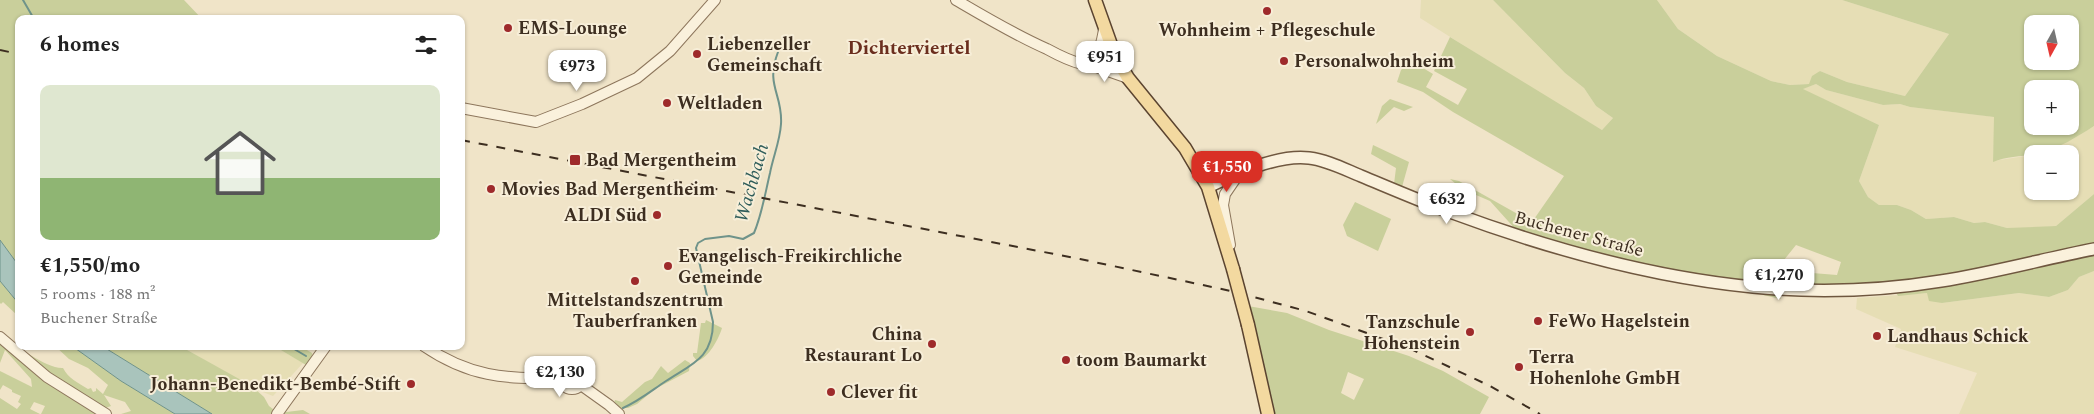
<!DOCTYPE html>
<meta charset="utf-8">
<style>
:root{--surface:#fff;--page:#f6f6f6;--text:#222;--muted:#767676;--line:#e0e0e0;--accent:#d93025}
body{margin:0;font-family:Spectral,serif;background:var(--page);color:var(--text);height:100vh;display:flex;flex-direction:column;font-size:19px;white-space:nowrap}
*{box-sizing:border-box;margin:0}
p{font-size:16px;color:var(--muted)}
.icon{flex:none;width:28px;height:28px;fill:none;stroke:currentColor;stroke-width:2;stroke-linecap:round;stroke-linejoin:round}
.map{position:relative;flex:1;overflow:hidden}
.drawer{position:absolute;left:15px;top:15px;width:450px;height:335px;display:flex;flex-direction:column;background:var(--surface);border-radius:10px;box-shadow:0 1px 4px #0004}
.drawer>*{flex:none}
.needle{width:32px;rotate:188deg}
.buttons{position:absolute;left:2024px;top:15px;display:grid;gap:10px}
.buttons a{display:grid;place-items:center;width:55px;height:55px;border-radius:10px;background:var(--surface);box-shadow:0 1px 4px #0004;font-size:25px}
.price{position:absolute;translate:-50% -42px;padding:0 11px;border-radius:10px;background:#fff;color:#222;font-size:16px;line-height:32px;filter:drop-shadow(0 1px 2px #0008)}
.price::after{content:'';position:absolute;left:50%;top:30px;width:15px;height:11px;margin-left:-8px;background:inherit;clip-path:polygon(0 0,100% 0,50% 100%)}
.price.on{background:var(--accent);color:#fff}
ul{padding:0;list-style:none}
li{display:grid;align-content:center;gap:10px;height:265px;padding:0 25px}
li+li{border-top:1px solid var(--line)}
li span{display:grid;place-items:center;height:155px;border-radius:10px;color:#555}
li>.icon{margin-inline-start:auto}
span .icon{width:90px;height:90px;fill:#fffc;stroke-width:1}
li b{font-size:21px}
h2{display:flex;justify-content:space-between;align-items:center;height:60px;padding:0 25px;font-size:21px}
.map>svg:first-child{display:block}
</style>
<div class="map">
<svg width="2094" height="414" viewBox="0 0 2094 414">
<rect width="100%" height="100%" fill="#f0e4c8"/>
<g fill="#e6deb5">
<polygon points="1421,0 1493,0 1565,73 1584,88 1596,106 1613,118 1602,130 1554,102 1420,18"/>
<polygon points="1657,0 1842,0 1949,34 1905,96 1847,82 1820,71 1810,84 1790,85 1771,81 1717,56 1678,29"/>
<polygon points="1816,84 1826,90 1883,105 1900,104 1910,107 1995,117 1993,161 2032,155 2032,191 2070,191 2070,154 2037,154 2073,139 2094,126 2094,194 2056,226 2024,229 2007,228 1985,222 1974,223 1954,217 1926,219 1911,210 1897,205 1879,205 1868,197 1859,181 1879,125 1802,89"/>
<polygon points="2094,271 2094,414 1959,414 1977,373 1895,347 1901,329 1856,309 1857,298 1928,293 1942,303 2019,293 2049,297 2068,290 2079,277"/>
<polygon points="180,346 274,346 303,363 273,396 255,389"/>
</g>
<g fill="#c9cf9b" fill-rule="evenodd">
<polygon points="0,0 184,0 202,19 19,19 19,266 0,240"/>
<path d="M1493,0H1657L1678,29L1717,56L1771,81L1790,85L1809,84L1812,76L1820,71L1847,82L1905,96L1949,34L1842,0H2094V126C2077,137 2058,149 2038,153C2024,157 2007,156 1993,162L1994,117L1910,107L1900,104L1883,105L1826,90L1816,84L1803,89L1879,125L1859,181L1868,197L1879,205H1897L1911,210L1926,219L1954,217L1974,223L1985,222L2007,228L2056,226L2094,194V271L2079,277L2068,290L2049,297L2019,293L1942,303L1929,301L1927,293L1898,296L1895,291L1852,294L1778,295L1781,299L1763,295L1768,288L1695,280L1517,231L1490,201L1462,189L1450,179L1459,181L1532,222L1564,176L1453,112L1423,92L1397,82L1401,70L1406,65H1418L1433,74L1426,87L1458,105L1467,89L1434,71L1450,37L1602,130L1613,118L1596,106L1584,88L1565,73ZM2032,24H2070V61H2032ZM2032,89H2070V126H2032ZM1796,245L1841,262L1837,275L1776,270Z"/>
<polygon points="1390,99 1413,107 1404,111 1394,107 1376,124 1382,106"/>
<polygon points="1373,145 1409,162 1402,187 1394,184 1396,168 1371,154"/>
<polygon points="1355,202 1391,219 1378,251 1347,236 1343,225"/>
<polygon points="0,281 19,304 17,315 3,302 1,304 0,303"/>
<path d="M1248,306L1287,313L1329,330L1409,356L1443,371L1489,397L1480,414H1268ZM1348,372L1364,379L1354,400L1341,393Z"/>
<path d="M706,320L722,328C719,338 709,358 697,361L693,356V353H697L701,323H705Z"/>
<path d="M0,337C18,345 46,369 63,368C68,378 78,383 88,389L91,388L93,392L96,391V388L103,394L108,385L88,368L69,359L55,346H72L121,381L175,414H121L131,411L125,402L104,395L111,406L100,410L106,414H41L45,406L34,402L30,409L40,414H0V398L17,409L21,404L18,402L21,396L12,392V390L3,385L0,390V371L32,387L31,379L5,350L0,363Z"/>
<polygon points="102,346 180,346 241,380 255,389 264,397 269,406 278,413 303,410 310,414 212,414"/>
<polygon points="274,346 300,346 312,353 313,357 306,365"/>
<polygon points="685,360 690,363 689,371 655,389 637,404 628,408 612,408 615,400 622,402 645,382 652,379 661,366 668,373"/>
</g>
<g fill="#a9c4bc" stroke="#6f938a">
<polygon points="0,240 19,266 19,304 0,281"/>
<polygon points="72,346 102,346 212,414 175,414 121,381"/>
</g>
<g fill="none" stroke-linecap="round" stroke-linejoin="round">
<g stroke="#6f938a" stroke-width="2">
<polyline points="23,0 34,19"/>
<polyline points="289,346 306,356"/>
<path d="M623,408C639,401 651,391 666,381C692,364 713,358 713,322L696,248L698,243L705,239L729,236L743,239L754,233C762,214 765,194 770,173C773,157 780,141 781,124C783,94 765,86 778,52"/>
</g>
<defs>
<g id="tertiary">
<path d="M956,0C985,17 1015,35 1047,49C1058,55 1070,61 1082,64C1093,66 1105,61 1115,56"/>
<path d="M1090,64C1099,53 1102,43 1104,29"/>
<polyline points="1091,65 1128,78"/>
<polyline points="461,108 536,122 582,104 637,78 670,51 715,0"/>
<polyline points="1230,245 1223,205 1225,194 1238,175"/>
<polyline points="0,337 47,377 106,414"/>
<path d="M424,346C471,378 505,378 559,379"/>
<circle cx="572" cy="377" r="12"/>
<polyline points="581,385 609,405 619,414"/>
<polyline points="277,414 326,346"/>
</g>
<g id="secondary">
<polyline points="1197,167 1214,176 1227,177"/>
<path d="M1208,187C1235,174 1278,154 1309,158C1327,160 1344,169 1361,176C1390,188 1420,201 1450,212C1547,248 1649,277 1753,287C1814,293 1880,291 1941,281C1992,273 2043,259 2094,249"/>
</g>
<g id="primary">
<polyline points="1095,0 1115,56 1128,78 1185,148 1208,187 1233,269"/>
<polyline points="1248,325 1268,414"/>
</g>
</defs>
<use href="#tertiary" stroke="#8d765c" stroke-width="12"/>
<use href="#secondary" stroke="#6f573f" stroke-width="14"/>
<use href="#primary" stroke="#5b4430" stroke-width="15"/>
<use href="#tertiary" stroke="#faf1dc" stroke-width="10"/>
<use href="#secondary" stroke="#faf1dc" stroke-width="11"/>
<use href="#primary" stroke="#f3d9a0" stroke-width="12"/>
<g stroke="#3d2e20" stroke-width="2" stroke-dasharray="9 9" stroke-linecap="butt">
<polyline points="0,50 19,54"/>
<polyline points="461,140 1080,259 1231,291 1306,311 1411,349 1490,386 1540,414"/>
</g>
<defs>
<polyline id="primary-bridge" points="1233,269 1248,325"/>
</defs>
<use href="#primary-bridge" stroke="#5b4430" stroke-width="15" stroke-linecap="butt"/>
<use href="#primary-bridge" stroke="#f3d9a0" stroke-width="12"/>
</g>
<g fill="#9e2a2b" stroke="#f7eed8" stroke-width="2">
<circle cx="1267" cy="11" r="5"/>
<circle cx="508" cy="28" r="5"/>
<circle cx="697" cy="54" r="5"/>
<circle cx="1284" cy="61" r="5"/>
<circle cx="667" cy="103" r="5"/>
<rect x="569" y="154" width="12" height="12" rx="2.5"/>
<circle cx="491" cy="189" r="5"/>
<circle cx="657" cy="215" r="5"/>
<circle cx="668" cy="266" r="5"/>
<circle cx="635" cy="281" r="5"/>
<circle cx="1538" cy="321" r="5"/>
<circle cx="1470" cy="332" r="5"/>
<circle cx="1877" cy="336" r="5"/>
<circle cx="932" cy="344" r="5"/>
<circle cx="1066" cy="360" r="5"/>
<circle cx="1519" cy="367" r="5"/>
<circle cx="411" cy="384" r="5"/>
<circle cx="831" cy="392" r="5"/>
</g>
<g text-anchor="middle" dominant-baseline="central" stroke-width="4" stroke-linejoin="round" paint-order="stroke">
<g font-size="18" font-weight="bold" fill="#3d2e20" stroke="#f7eed8" text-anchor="start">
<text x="518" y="28">EMS-Lounge</text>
<text x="1267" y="30" text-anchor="middle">Wohnheim + Pflegeschule</text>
<text x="707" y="44">Liebenzeller<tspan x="707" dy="21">Gemeinschaft</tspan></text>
<text x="1294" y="61">Personalwohnheim</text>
<text x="677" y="103">Weltladen</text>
<text x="586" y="160">Bad Mergentheim</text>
<text x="501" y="189">Movies Bad Mergentheim</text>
<text x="647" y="215" text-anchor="end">ALDI Süd</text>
<text x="678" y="256">Evangelisch-Freikirchliche<tspan x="678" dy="21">Gemeinde</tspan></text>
<text x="635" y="300" text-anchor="middle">Mittelstandszentrum<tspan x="635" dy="21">Tauberfranken</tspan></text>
<text x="1548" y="321">FeWo Hagelstein</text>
<text x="1460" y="322" text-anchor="end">Tanzschule<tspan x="1460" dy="21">Hohenstein</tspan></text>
<text x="922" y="334" text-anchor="end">China<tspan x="922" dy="21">Restaurant Lo</tspan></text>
<text x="1887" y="336">Landhaus Schick</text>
<text x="1529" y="357">Terra<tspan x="1529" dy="21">Hohenlohe GmbH</tspan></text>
<text x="1076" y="360">toom Baumarkt</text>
<text x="401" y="384" text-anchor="end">Johann-Benedikt-Bembé-Stift</text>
<text x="841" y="392">Clever fit</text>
</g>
<g font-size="18" fill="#3d2e20" stroke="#f7eed8">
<text transform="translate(1579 234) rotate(15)">Buchener Straße</text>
</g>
<g font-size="19" font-weight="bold" fill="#6b2e1e" stroke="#f7eed8">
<text x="909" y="48">Dichterviertel</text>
</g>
<g font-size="19" font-style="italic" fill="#2f5d5a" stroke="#f7eed8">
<text transform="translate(752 183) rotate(-74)">Wachbach</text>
</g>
</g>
</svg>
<div class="buttons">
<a><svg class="needle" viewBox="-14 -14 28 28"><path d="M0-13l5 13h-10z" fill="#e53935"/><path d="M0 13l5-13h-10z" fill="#767676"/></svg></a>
<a>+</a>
<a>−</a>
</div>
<b class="price" style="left:1105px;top:83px">€951</b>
<b class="price" style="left:577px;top:92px">€973</b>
<b class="price on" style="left:1227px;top:193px">€1,550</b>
<b class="price" style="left:1447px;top:225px">€632</b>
<b class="price" style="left:1779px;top:301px">€1,270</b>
<b class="price" style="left:560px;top:398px">€2,130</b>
<section class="drawer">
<h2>6 homes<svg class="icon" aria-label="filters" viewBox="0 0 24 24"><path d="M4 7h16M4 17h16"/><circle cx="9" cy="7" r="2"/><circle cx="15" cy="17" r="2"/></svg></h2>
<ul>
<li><span style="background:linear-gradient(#dfe7d0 60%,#8fb573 0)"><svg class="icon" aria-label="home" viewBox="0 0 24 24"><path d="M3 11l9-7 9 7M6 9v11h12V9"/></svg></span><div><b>€1,550/mo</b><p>5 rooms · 188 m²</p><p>Buchener Straße</p></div></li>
</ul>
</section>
</div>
